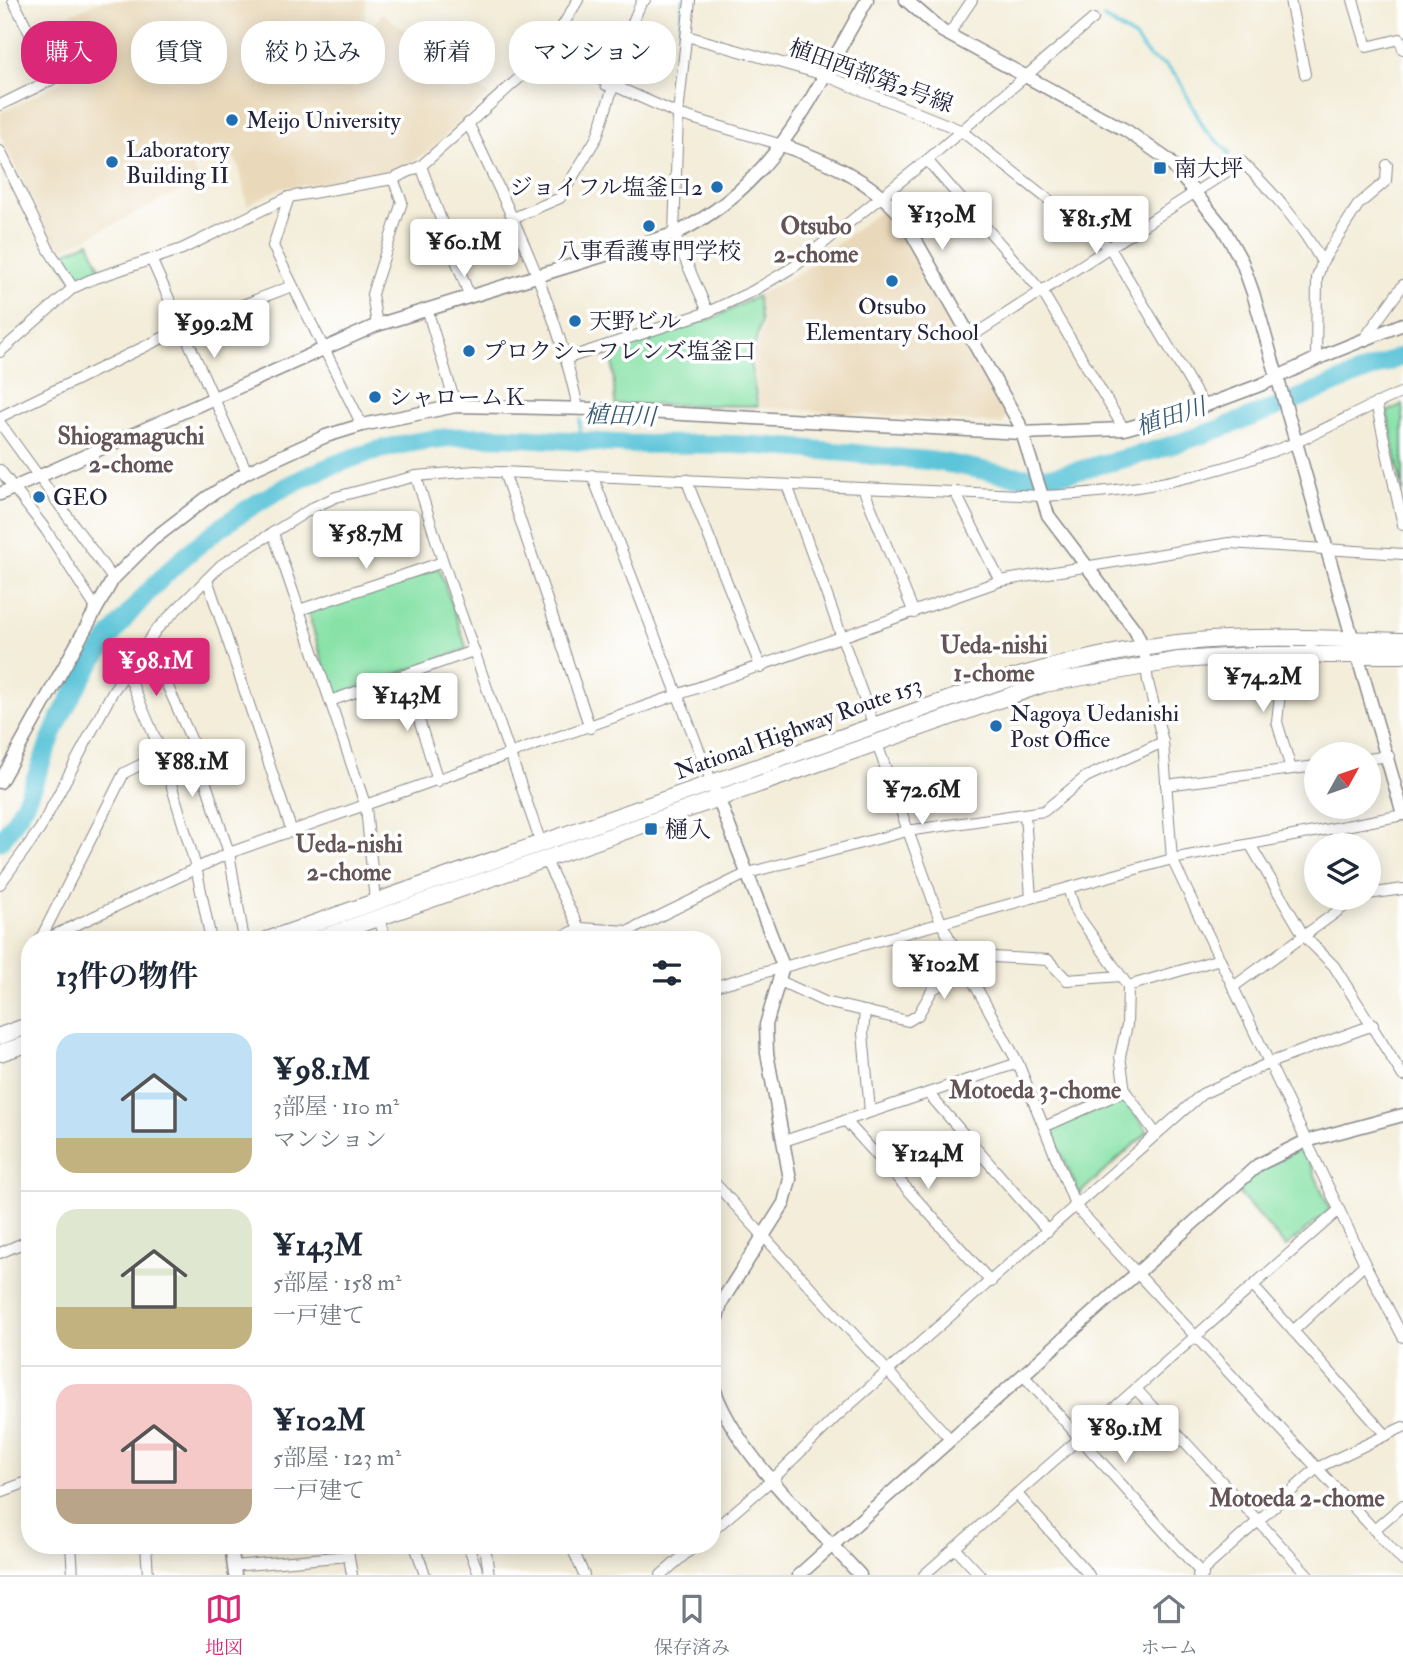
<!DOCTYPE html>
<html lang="ja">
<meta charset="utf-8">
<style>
:root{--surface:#fff;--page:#f6f6f7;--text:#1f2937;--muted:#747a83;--line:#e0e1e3;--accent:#db2777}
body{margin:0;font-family:"IM FELL Double Pica","Noto Serif JP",serif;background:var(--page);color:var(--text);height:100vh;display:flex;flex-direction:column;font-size:26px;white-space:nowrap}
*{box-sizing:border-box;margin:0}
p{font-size:23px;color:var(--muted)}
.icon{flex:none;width:38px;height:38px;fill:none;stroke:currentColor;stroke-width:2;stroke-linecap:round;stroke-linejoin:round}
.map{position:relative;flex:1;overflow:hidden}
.sheet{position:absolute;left:21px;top:931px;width:700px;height:623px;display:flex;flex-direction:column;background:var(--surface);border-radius:28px;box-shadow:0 4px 18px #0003}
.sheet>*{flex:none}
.top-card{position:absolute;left:21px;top:21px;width:700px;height:63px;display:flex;gap:14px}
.needle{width:46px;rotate:50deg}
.tools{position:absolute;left:1304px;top:742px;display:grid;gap:14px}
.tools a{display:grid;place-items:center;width:77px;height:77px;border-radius:50%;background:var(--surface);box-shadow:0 4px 18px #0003;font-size:35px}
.price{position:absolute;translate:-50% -60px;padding:0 16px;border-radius:7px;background:#fff;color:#222;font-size:23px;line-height:46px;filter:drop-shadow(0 2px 4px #0008)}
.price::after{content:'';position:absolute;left:50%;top:42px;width:21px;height:16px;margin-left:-10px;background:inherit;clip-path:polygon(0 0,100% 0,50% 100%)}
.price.current{background:var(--accent);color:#fff}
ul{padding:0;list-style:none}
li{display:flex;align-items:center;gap:21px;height:175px;padding:0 35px}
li+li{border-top:2px solid var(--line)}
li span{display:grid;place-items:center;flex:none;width:196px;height:140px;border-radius:21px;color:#555}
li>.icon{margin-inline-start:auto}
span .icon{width:84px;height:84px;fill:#fffc;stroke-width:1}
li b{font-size:30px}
h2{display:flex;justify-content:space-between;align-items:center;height:84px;padding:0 35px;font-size:30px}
.tag{padding:0 24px;border-radius:28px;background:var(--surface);box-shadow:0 4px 18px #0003;font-size:24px;line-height:63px}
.tag.current{background:var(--accent);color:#fff}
.tab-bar{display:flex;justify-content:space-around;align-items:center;height:98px;border-top:2px solid var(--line);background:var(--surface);font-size:19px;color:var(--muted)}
.tab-bar a{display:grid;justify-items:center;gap:4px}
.tab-bar .current{color:var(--accent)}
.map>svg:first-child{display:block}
</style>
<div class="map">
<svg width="1403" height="1575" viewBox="0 0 1403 1575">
<rect width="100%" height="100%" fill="#fff"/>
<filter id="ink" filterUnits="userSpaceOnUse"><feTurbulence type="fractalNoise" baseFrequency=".0143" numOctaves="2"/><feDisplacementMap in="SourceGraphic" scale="14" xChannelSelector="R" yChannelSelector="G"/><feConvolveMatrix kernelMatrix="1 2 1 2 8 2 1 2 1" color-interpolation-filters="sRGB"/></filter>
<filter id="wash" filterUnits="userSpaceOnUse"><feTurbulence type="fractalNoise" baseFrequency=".00686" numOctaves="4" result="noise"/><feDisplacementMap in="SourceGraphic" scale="28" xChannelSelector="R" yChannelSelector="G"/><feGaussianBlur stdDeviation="1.57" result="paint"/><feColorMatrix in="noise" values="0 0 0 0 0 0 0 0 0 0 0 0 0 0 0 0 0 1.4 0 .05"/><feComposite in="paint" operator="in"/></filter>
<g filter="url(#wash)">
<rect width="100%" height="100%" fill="#f3edd9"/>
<g fill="#e9d9ba">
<polygon points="101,0 366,0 364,26 371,31 382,13 489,95 429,151 408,165 381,176 281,188 247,205 239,166 223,143 190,161 199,181 61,251 55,248 0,135 0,113 62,82 39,30"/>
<polygon points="879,212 887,212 907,233 1008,414 1002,424 761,407 753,360 764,324 758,295 801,272"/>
</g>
<g fill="#88e2a7" stroke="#558271" stroke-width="2">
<polygon points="89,242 101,270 75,283 57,256"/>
<polygon points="757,296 761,322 750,362 758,406 615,404 612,348 714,318"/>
<polygon points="1403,404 1403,493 1387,412"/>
<polygon points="439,568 467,649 333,697 308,612"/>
<polygon points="1123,1097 1148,1132 1079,1194 1051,1130"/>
<polygon points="1303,1147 1330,1210 1286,1247 1236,1190 1259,1171"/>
</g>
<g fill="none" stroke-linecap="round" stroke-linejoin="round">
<g stroke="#5dc5d9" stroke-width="3.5">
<polyline points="1104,18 1135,38 1150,58 1165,65 1177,77 1205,130 1230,153 1218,168"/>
<polyline points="680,31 683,0"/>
<polyline points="579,441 580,420"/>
</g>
<path stroke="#5dc5d9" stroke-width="19" d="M0,841C32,806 42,751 64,710C98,645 150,582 208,537C276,484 359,446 445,438C506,433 569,442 631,444C669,445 707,443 745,445C804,447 863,455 923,460C963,463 1002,479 1043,477C1063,476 1086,468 1106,463C1206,440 1307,394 1403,356"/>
</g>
</g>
<g filter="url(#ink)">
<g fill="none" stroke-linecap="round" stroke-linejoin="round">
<defs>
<g id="minor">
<polyline points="690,0 678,114 674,234 708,312"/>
<polyline points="1290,0 1305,74"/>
<polyline points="1353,0 1367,47 1400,39 1403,49"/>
<polyline points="949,34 972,0"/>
<polyline points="687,36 824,75 960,130 1110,248 1204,406"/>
<polyline points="545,55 678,114 782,145"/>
<polyline points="606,85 641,3 645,0"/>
<polyline points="0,105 53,79 13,0"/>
<path d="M468,123C512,215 557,307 578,408"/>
<polyline points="0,151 49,250 73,288"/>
<polyline points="927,160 1043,293 1124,429"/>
<polyline points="421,166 469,295"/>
<polyline points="289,197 273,246 362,425"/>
<polyline points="513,218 560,198 597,137 613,87"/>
<polyline points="152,261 247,472"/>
<polyline points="427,309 456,406"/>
<polyline points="377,325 372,294 402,202 393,179"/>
<path d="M972,336L1242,162C1274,193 1300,223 1322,262"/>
<polyline points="1364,339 1403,285"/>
<polyline points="0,352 73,288 90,280 182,249 289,197 393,179 421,166 545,55 578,0"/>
<polyline points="568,358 708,312 753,291 795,266 927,160 1093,19"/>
<polyline points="1316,359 1317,278 1322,262 1358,205 1386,181 1387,165"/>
<polyline points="1376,403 1403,525"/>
<polyline points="0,417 183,328 292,286"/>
<polyline points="0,423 113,579"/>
<polyline points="0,470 46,530 96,608"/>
<polyline points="504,472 590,728"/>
<polyline points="592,475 712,783"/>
<polyline points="416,476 443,562 541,843"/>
<polyline points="686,479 761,668"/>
<polyline points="787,485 874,726"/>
<polyline points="863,488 914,613"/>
<polyline points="955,492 1000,581"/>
<polyline points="273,533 366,807 375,902"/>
<polyline points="207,579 292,832"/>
<polyline points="299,610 443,562"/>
<polyline points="148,642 192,741 229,853 244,940"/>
<polyline points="1144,649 1148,682 1163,742 1172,859 1365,1264 1403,1337"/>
<polyline points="1284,655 1277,722 1291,769"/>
<polyline points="127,672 162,754 196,867 211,940"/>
<polyline points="405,675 438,781"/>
<polyline points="330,701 473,651"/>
<polyline points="876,741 941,923 1018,1063 1076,1207 1403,1561"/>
<polyline points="1368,759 1389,756"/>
<polyline points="1166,785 1316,766"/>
<polyline points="1025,815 1031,898"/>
<polyline points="1251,846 1304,936 1334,966 1403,1076"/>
<polyline points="545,859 585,940"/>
<path d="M0,884L40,829L113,691L156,630L221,565L314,507L336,497L416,476L475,471L1042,496C1133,492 1202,479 1287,446C1326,430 1363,408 1403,392"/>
<polyline points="1068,888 1076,913 1128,986 1127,1025 1120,1056 1125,1091 1156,1134"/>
<polyline points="1368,894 1403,889"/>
<polyline points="378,917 386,940"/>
<polyline points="40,940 124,773 162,754"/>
<polyline points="44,940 229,853 1000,581 1229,543 1403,554"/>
<polyline points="556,940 580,928 629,931 748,873 907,831 1044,811 1086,777 1163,742"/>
<polyline points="780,981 825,1002 908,1021 918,1015 933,989 992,957 1048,960 1067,980 1121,976"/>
<polyline points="1128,986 1220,959"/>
<polyline points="712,987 1172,859 1403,815"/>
<polyline points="1233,987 1356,898"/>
<polyline points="865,1011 863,1033 870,1112"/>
<polyline points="928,1093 1048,1231"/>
<polyline points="845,1120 991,1282"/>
<polyline points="1044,1127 1125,1091"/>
<polyline points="784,1141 1018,1063"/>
<polyline points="712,1180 951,1440"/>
<polyline points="0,1253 30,1240"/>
<polyline points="1253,1286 1386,1435"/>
<polyline points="1293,1331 1365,1264"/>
<polyline points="1023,1375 1203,1575"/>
<polyline points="1136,1389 1308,1575"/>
<polyline points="0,1492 30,1481"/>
<polyline points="1017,1494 1089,1575"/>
<polyline points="1374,1530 1403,1505"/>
<polyline points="712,1531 773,1479 837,1416 1202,1094 1269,1063 1373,1025"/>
<polyline points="71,1545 73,1575"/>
<polyline points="146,1545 148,1575"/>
<polyline points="347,1545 352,1575"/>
<polyline points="415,1545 425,1575"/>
<polyline points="468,1545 479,1575"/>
<polyline points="485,1545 489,1575"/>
<polyline points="571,1545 584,1575"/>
<polyline points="955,1548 980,1575"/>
<polyline points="233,1566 349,1556"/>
<polyline points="661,1575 696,1545"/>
<polyline points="924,1575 1339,1210"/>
<polyline points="1198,1575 1317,1468 1403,1427"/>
</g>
<g id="tertiary">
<polyline points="906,0 942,31 1127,131 1168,160 1222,226 1242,262 1253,293 1403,814"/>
<path d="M782,145C829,162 868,178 902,216L1019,423L1048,515L1135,630L1144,649"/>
<path d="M0,494L377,325L674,234C775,188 814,91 867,0"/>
<polyline points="0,782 113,579 152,540 208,497 247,472 326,436 362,425 456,406 592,409 1021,433 1124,429 1204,406 1263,384 1316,359 1403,324"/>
<polyline points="712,1334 722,1301 784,1203 790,1179 767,1053 766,1025 783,966 715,790"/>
<path d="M712,1382C732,1451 811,1521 860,1575"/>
<polyline points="231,1545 235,1575"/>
<polyline points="799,1575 1258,1165 1306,1141 1403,1115"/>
</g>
<g id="trunk">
<path d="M267,940L998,682C1072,660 1150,642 1227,639C1286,636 1345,639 1403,641"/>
<polyline points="315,940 1044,684 1179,660 1255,655 1403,655"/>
<polyline points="0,1036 30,1025"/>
<polyline points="0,1053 30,1043"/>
</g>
</defs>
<use href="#minor" stroke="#8a888a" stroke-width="12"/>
<use href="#tertiary" stroke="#8a888a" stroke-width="15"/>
<use href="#trunk" stroke="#8a888a" stroke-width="18"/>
<use href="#minor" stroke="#fff" stroke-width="10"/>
<use href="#tertiary" stroke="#fff" stroke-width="12"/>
<use href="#trunk" stroke="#fff" stroke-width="16"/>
</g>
</g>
<g fill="#1f6fb2" stroke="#fff" stroke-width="2.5">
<circle cx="232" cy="120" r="7"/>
<circle cx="112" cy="162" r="7"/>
<rect x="1153" y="161" width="14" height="14" rx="3.5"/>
<circle cx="717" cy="187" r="7"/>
<circle cx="649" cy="226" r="7"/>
<circle cx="892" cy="281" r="7"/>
<circle cx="575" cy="321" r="7"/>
<circle cx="469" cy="351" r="7"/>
<circle cx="375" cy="397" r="7"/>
<circle cx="39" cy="497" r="7"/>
<circle cx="996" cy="726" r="7"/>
<rect x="644" y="822" width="14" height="14" rx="3.5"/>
</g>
<g text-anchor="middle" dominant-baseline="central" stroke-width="7" stroke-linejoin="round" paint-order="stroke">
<g font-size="23" fill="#22223b" stroke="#fff">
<text transform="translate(871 76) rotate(20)">植田西部第2号線</text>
<text transform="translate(798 728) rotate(-20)">National Highway Route 153</text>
</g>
<g font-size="23" fill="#22223b" stroke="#fff" text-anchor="start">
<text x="246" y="120">Meijo University</text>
<text x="126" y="149">Laboratory<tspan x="126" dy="26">Building II</tspan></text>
<text x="1174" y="168">南大坪</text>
<text x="703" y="187" text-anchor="end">ジョイフル塩釜口2</text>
<text x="649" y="251" text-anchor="middle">八事看護専門学校</text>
<text x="892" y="306" text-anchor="middle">Otsubo<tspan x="892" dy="26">Elementary School</tspan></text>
<text x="589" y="321">天野ビル</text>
<text x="483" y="351">プロクシーフレンズ塩釜口</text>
<text x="389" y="397">シャロームＫ</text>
<text x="53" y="497">GEO</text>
<text x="1010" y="713">Nagoya Uedanishi<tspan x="1010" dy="26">Post Office</tspan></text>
<text x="665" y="829">樋入</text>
</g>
<g font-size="24" font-weight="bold" fill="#645455" stroke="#fff">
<text x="816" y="226">Otsubo<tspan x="816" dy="28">2-chome</tspan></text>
<text x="131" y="436">Shiogamaguchi<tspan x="131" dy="28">2-chome</tspan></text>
<text x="994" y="645">Ueda-nishi<tspan x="994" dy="28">1-chome</tspan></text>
<text x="349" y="844">Ueda-nishi<tspan x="349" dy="28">2-chome</tspan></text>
<text x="1035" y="1090">Motoeda 3-chome</text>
<text x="1297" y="1498">Motoeda 2-chome</text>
</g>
<g font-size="24" font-style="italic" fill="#375b72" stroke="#fff">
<text transform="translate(620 416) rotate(2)">植田川</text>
<text transform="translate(1171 417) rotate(-18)">植田川</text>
</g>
</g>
</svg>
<div class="tools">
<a><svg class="needle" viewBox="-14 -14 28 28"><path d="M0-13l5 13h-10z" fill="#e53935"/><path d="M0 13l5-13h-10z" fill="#747a83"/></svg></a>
<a><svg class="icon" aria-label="layers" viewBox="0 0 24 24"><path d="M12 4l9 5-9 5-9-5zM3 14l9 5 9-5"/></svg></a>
</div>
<b class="price" style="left:942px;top:252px">¥130M</b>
<b class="price" style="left:1096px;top:256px">¥81.5M</b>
<b class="price" style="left:464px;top:279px">¥60.1M</b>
<b class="price" style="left:214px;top:360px">¥99.2M</b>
<b class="price" style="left:366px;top:571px">¥58.7M</b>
<b class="price current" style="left:156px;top:698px">¥98.1M</b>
<b class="price" style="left:1263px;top:714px">¥74.2M</b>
<b class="price" style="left:407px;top:733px">¥143M</b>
<b class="price" style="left:192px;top:799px">¥88.1M</b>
<b class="price" style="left:922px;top:827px">¥72.6M</b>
<b class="price" style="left:944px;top:1001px">¥102M</b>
<b class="price" style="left:928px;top:1191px">¥124M</b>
<b class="price" style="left:1125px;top:1465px">¥89.1M</b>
<div class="top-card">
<a class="tag current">購入</a>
<a class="tag">賃貸</a>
<a class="tag">絞り込み</a>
<a class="tag">新着</a>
<a class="tag">マンション</a>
</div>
<section class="sheet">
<h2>13件の物件<svg class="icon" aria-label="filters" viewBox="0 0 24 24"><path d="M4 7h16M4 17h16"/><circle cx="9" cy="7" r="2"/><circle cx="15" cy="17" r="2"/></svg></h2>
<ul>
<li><span style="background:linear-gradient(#bfe0f5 75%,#c2b280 0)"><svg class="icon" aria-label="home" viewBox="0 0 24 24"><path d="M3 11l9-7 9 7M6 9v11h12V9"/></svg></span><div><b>¥98.1M</b><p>3部屋 · 110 m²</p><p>マンション</p></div></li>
<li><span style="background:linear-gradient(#dfe7d0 70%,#c2b280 0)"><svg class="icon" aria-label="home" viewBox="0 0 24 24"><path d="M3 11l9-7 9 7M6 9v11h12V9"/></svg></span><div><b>¥143M</b><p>5部屋 · 158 m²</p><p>一戸建て</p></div></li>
<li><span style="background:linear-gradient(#f6c9c9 75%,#b9a48a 0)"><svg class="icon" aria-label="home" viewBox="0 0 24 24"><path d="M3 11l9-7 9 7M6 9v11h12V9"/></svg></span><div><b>¥102M</b><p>5部屋 · 123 m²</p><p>一戸建て</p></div></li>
</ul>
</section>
</div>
<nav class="tab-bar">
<a class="current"><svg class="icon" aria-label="map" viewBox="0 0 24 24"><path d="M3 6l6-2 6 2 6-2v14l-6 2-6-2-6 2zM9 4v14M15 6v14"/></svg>地図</a>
<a><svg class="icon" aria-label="saved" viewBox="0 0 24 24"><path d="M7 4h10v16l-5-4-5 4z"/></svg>保存済み</a>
<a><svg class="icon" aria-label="home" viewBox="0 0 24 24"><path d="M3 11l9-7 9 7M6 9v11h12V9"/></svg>ホーム</a>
</nav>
